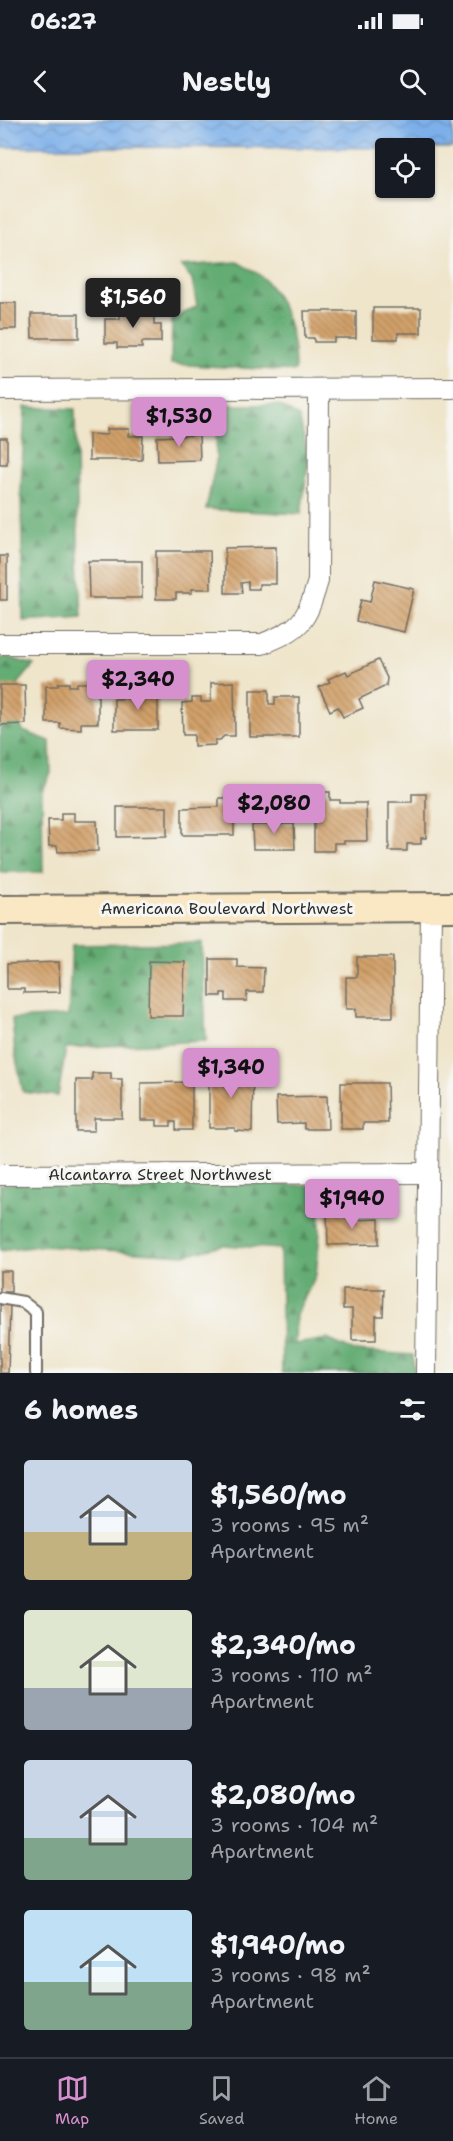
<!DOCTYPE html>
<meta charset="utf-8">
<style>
:root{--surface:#171b24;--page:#20242c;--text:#f1f3f6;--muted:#9ea1a6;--line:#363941;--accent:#d690ce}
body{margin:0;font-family:"Shantell Sans",sans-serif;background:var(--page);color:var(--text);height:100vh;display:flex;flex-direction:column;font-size:22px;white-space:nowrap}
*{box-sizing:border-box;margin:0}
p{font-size:20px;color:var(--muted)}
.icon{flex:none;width:33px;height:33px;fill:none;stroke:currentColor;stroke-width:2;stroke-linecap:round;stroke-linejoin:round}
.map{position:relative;height:1253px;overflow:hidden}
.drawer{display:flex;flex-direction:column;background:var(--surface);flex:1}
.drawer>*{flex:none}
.tools{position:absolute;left:375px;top:18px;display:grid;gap:12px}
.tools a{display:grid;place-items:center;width:60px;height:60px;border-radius:6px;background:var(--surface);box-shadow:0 2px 4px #0004;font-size:30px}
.price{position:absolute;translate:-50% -51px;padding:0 14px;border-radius:6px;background:var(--accent);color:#111;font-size:20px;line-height:39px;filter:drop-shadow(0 2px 3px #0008)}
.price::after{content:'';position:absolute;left:50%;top:36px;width:18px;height:14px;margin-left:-9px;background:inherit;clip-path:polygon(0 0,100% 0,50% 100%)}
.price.selected{background:#222;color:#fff}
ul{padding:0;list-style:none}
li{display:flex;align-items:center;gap:18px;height:150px;padding:0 24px}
li span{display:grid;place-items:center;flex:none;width:168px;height:120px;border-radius:6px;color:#555}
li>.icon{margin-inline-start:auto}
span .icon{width:72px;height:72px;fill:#fffc;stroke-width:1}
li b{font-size:26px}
h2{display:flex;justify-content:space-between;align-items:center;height:72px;padding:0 24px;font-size:26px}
.status{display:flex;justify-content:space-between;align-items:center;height:42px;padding:0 30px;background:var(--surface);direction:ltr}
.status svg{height:16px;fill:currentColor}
header{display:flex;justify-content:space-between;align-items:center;height:78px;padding:0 24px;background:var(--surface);font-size:27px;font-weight:700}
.tabs{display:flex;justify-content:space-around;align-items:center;height:84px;border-top:2px solid var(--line);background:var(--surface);font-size:16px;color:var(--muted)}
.tabs a{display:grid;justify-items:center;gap:3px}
.tabs .selected{color:var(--accent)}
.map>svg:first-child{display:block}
</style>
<div class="status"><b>06:27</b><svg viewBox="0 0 49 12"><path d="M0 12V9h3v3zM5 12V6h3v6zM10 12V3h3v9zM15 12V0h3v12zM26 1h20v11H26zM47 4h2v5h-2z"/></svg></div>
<header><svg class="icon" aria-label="back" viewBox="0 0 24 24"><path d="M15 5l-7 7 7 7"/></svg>Nestly<svg class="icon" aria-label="search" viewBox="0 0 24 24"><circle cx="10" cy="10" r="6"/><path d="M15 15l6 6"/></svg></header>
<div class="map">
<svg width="453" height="1253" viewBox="0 0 453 1253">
<defs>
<pattern id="forest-firs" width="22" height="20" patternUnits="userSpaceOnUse" patternTransform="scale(1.5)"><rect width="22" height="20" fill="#63ac73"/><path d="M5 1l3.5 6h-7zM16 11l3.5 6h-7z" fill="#528c5f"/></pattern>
<pattern id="water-waves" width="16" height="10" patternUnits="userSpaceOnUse" patternTransform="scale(1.5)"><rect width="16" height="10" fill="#7db0ea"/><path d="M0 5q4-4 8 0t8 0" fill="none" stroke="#678fbe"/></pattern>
<pattern id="building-back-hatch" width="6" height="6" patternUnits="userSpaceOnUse" patternTransform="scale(1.5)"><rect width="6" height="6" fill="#d2a16a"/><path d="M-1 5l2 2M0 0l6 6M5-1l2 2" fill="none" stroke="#ab8357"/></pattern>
</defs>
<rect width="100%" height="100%" fill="#f6f6f2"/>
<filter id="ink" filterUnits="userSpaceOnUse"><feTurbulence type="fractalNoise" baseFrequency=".0167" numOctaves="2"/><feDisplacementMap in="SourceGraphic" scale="12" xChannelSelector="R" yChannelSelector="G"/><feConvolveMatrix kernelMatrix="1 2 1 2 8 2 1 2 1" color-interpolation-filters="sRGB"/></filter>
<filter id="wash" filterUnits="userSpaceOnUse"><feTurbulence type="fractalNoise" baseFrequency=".008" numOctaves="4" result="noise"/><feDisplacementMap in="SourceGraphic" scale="24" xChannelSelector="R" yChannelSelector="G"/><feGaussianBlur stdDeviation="1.35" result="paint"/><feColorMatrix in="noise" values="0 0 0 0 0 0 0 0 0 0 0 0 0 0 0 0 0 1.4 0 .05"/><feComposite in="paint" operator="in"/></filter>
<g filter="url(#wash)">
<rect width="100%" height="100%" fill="#efe5cb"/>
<g fill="url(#forest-firs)" stroke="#476c4f" stroke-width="1.5">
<path d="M237,142C246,147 258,152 265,160C287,185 295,218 295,251L171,244L172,200L197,186L192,160L181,146Z"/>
<polygon points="217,285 279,285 299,297 309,338 301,394 206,389 216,342"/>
<polygon points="25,287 75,289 78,421 82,497 23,501 21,369"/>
<polygon points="7,537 34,545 8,576 23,611 50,621 51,653 42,672 43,752 0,752 0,538"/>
<polygon points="202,823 206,921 66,928 58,976 23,972 15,933 12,899 68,896 72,825"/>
<polygon points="0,1064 268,1064 319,1066 320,1112 316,1155 296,1195 295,1224 327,1219 354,1231 413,1235 414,1253 282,1253 280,1129 222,1125 185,1135 40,1126 0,1131"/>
</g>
<polygon fill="url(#water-waves)" stroke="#546e8a" stroke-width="1.5" points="0,0 453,0 453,28 0,27"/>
<g id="blocks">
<g fill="url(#building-back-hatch)">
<rect x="0" y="183" width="16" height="26"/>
<polygon points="154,188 154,205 161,205 161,222 142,222 142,228 117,228 117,223 105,223 105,199 120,199 120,189"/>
<polygon points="373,188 421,188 421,213 398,213 398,219 373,219"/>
<polygon points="304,191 356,191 356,218 334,218 334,222 314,222 314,218 305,218"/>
<polygon points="31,194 79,194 79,218 32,218"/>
<polygon points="107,309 129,309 128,316 143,316 142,340 89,340 89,314 107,315"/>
<polygon points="199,315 200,340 158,341 157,317"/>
<rect x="0" y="318" width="7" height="26"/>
<polygon points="276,427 276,464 259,464 259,469 248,469 248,462 241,463 242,473 225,473 225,428"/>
<polygon points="156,431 210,431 211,469 192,469 192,473 176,473 176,479 156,479"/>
<rect x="0" y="436" width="7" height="44"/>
<polygon points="88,441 142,441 142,478 89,478"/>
<polygon points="375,460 414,469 404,512 356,501 361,480 370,482"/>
<polygon points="378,540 387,558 386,566 359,579 363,588 343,597 338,587 330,591 319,567 330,562 328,559 346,551 348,555"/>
<polygon points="234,562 235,616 224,616 220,620 215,620 215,625 194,626 194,615 183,615 182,583 192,582 192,578 201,578 201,582 211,582 211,563"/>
<polygon points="58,563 69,563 69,566 77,566 77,563 98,563 98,603 81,603 81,609 60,608 60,603 46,603 46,566 58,566"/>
<polygon points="158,564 158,610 114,610 114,579 139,578 139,565"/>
<polygon points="0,565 25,565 26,604 0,605"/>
<polygon points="250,570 269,570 269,584 275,584 275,577 299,577 299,617 250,617"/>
<polygon points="314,672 330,672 330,680 340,680 340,683 366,683 367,721 344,721 344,723 334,723 334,731 314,731"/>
<polygon points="412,674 426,674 426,718 421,718 421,724 407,724 407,731 389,731 389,682 412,682"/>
<polygon points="219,678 234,678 234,715 182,715 182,688 219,687"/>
<polygon points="117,687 167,687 167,716 117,717"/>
<polygon points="61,693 74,693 74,701 97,701 98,731 58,732 57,726 49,726 48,700 61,700"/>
<polygon points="268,697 282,697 282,704 294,704 295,729 253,729 252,705 268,705"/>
<polygon points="357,837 393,837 393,897 356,897 356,889 346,889 346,857 357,857"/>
<polygon points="210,839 237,839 237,847 264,848 263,872 247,872 247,881 226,881 226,873 221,873 221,876 210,876"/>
<polygon points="149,841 185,842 183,896 148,896"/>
<polygon points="59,842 60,872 24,873 24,869 7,869 7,844"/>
<polygon points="209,949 253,950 252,1012 235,1011 235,1008 209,1008"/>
<polygon points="92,953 111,953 111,959 122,959 122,998 94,998 94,1011 76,1011 76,960 92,960"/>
<polygon points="192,962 192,1010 176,1010 176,1002 171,1002 171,1006 157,1006 157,1000 141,1000 141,963"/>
<polygon points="341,963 387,963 388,1003 363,1003 363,1009 341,1009"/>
<polygon points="327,976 328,1009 304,1009 304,1003 277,1004 276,977"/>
<polygon points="351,1092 352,1100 379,1099 379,1124 328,1125 327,1093"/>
<rect x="0" y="1151" width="11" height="21"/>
<polygon points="343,1169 384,1169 383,1196 376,1196 376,1220 352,1220 352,1189 343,1189"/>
<polygon points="0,1185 10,1185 8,1253 0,1253"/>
</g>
</g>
</g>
<g filter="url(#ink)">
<use href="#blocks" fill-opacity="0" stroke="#706c63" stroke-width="1.5"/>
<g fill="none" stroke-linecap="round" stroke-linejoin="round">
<defs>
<polyline id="lane" points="0,1178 23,1182 36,1192 36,1253"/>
<g id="street">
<polyline points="0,270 453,268"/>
<path d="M0,524H262C302,508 306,502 318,461L319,269"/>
<polyline points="0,1055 428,1053"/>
<polyline points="426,1253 431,787"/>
</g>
<polyline id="secondary" points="0,790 453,787"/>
</defs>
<use href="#lane" stroke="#706c63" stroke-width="14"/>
<use href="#street" stroke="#706c63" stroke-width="22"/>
<use href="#secondary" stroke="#706c63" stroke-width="32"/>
<use href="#lane" stroke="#fff" stroke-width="10"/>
<use href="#street" stroke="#fff" stroke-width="20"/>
<use href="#secondary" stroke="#fae7c3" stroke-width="28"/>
</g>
</g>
<g text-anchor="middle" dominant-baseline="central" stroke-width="6" stroke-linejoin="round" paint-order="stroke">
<g font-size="16" fill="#2b2b2b" stroke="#f6f6f2">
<text x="227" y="788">Americana Boulevard Northwest</text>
<text x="160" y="1054">Alcantarra Street Northwest</text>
</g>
</g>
</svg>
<div class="tools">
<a><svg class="icon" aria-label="locate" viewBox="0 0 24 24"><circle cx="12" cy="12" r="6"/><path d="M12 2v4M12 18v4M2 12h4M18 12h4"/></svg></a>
</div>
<b class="price selected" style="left:133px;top:209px">$1,560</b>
<b class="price" style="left:179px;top:328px">$1,530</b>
<b class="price" style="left:138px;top:591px">$2,340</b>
<b class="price" style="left:274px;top:715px">$2,080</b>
<b class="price" style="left:231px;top:979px">$1,340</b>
<b class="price" style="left:352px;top:1110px">$1,940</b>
</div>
<section class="drawer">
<h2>6 homes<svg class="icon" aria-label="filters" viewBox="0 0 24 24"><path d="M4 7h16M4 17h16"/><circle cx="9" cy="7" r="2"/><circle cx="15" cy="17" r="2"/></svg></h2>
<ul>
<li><span style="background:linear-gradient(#c9d6e8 60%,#c2b280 0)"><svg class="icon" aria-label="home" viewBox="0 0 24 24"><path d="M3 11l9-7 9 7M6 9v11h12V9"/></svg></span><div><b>$1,560/mo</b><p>3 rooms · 95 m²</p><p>Apartment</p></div></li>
<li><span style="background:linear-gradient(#dfe7d0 65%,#9aa5b1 0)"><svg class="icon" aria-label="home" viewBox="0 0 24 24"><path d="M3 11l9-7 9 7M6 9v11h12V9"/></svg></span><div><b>$2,340/mo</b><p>3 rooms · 110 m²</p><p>Apartment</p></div></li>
<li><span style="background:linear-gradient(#c9d6e8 65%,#7fa58c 0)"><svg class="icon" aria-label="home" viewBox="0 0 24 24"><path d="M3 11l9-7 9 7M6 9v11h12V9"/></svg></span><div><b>$2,080/mo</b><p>3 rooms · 104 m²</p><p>Apartment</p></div></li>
<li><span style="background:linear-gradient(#bfe0f5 60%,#7fa58c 0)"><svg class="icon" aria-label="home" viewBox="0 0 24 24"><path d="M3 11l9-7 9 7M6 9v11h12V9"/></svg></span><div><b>$1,940/mo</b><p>3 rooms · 98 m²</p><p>Apartment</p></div></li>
</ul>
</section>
<nav class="tabs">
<a class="selected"><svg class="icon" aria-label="map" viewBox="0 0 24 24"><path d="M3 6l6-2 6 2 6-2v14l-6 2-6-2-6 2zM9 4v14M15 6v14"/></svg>Map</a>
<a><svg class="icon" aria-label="saved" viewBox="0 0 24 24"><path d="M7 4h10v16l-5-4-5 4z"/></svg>Saved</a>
<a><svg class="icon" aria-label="home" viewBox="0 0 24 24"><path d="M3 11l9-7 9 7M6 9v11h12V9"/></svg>Home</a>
</nav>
